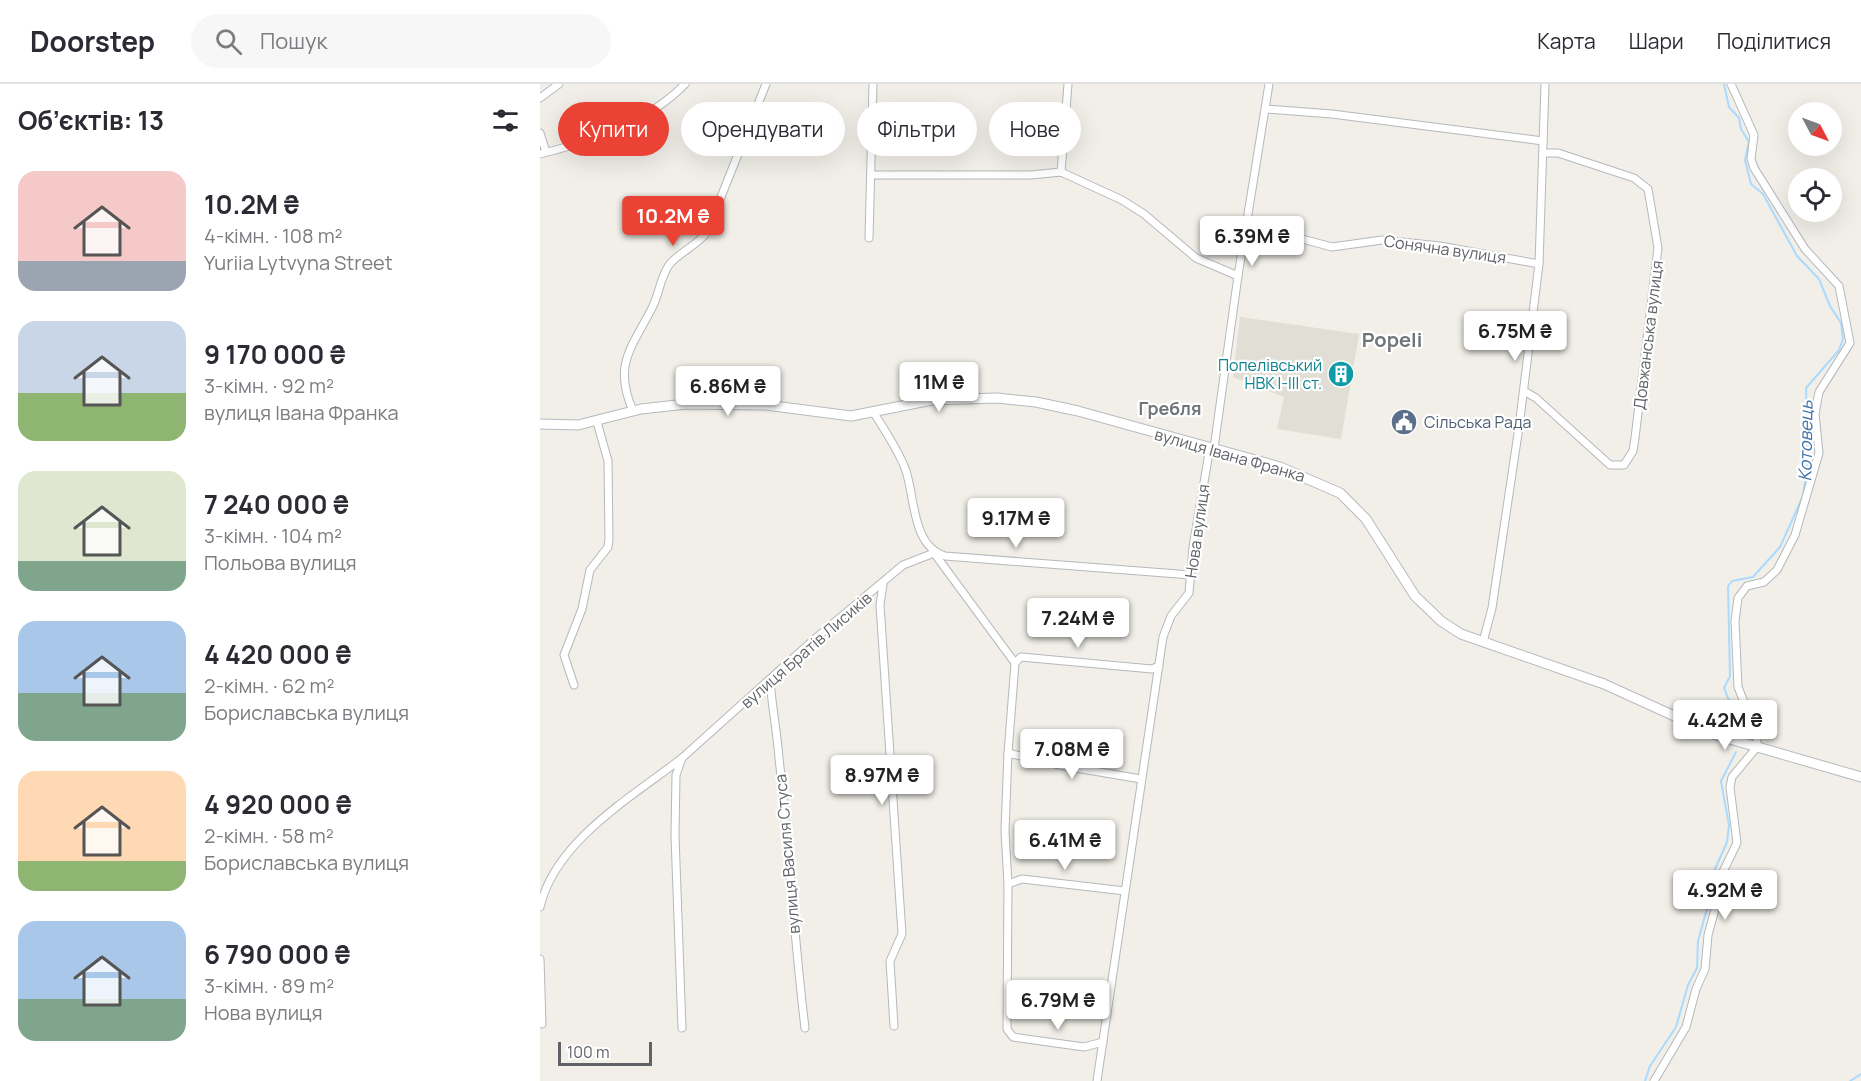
<!DOCTYPE html>
<html lang="uk">
<meta charset="utf-8">
<style>
:root{--surface:#fff;--page:#f7f7f7;--text:#2b2b33;--muted:#7c7c81;--line:#e1e1e2;--accent:#ea4335}
body{margin:0;font-family:Manrope,sans-serif;background:var(--page);color:var(--text);height:100vh;display:flex;flex-direction:column;font-size:22px;white-space:nowrap}
*{box-sizing:border-box;margin:0}
p{font-size:20px;color:var(--muted)}
.icon{flex:none;width:33px;height:33px;fill:none;stroke:currentColor;stroke-width:2;stroke-linecap:round;stroke-linejoin:round}
.map{position:relative;flex:1;overflow:hidden}
.panel{display:flex;flex-direction:column;background:var(--surface);width:540px}
.panel>*{flex:none}
.hud{position:absolute;left:18px;top:18px;width:570px;height:54px;display:flex;gap:12px}
.needle{width:39px;rotate:131deg}
.tools{position:absolute;left:1248px;top:18px;display:grid;gap:12px}
.tools a{display:grid;place-items:center;width:54px;height:54px;border-radius:50%;background:var(--surface);box-shadow:0 6px 24px #0002;font-size:30px}
.scale{position:absolute;left:18px;bottom:15px;width:94px;box-sizing:border-box;padding-left:6px;border:3px solid #5f6368;border-top:0;font-size:16px;line-height:21px;white-space:nowrap;color:#5f6368;-webkit-text-stroke:4px #fff;paint-order:stroke}
.price{position:absolute;translate:-50% -51px;padding:0 14px;border-radius:6px;background:#fff;color:#222;font-size:20px;line-height:39px;filter:drop-shadow(0 2px 3px #0008)}
.price::after{content:'';position:absolute;left:50%;top:36px;width:18px;height:14px;margin-left:-9px;background:inherit;clip-path:polygon(0 0,100% 0,50% 100%)}
.price.selected{background:var(--accent);color:#fff}
ul{padding:0;list-style:none}
li{display:flex;align-items:center;gap:18px;height:150px;padding:0 18px}
li span{display:grid;place-items:center;flex:none;width:168px;height:120px;border-radius:18px;color:#555}
li>.icon{margin-inline-start:auto}
span .icon{width:72px;height:72px;fill:#fffc;stroke-width:1}
li b{font-size:26px}
h2{display:flex;justify-content:space-between;align-items:center;height:72px;padding:0 18px;font-size:26px}
.chip{padding:0 21px;border-radius:27px;background:var(--surface);box-shadow:0 6px 24px #0002;font-size:21px;line-height:54px}
.chip.selected{background:var(--accent);color:#fff}
header{display:flex;align-items:center;gap:36px;box-sizing:border-box;height:84px;padding:0 30px;background:var(--surface);border-bottom:2px solid var(--line)}
header strong{font-size:28px}
nav{display:flex;gap:33px;margin-inline-start:auto;font-size:21px}
.search{width:420px;height:54px;background:var(--page);display:flex;align-items:center;gap:15px;box-sizing:border-box;padding:0 21px;border-radius:33px;color:var(--muted);font-size:22px}
main{display:flex;flex:1;min-height:0}
.map>svg:first-child{display:block}
</style>
<header>
<strong>Doorstep</strong>
<div class="search"><svg class="icon" aria-label="search" viewBox="0 0 24 24"><circle cx="10" cy="10" r="6"/><path d="M15 15l6 6"/></svg>Пошук</div>
<nav><a>Карта</a><a>Шари</a><a>Поділитися</a></nav>
</header>
<main>
<section class="panel">
<h2>Об’єктів: 13<svg class="icon" aria-label="filters" viewBox="0 0 24 24"><path d="M4 7h16M4 17h16"/><circle cx="9" cy="7" r="2"/><circle cx="15" cy="17" r="2"/></svg></h2>
<ul>
<li><span style="background:linear-gradient(#f6c9c9 75%,#9aa5b1 0)"><svg class="icon" aria-label="home" viewBox="0 0 24 24"><path d="M3 11l9-7 9 7M6 9v11h12V9"/></svg></span><div><b>10.2M ₴</b><p>4-кімн. · 108 m²</p><p>Yuriia Lytvyna Street</p></div></li>
<li><span style="background:linear-gradient(#c9d6e8 60%,#8fb573 0)"><svg class="icon" aria-label="home" viewBox="0 0 24 24"><path d="M3 11l9-7 9 7M6 9v11h12V9"/></svg></span><div><b>9 170 000 ₴</b><p>3-кімн. · 92 m²</p><p>вулиця Івана Франка</p></div></li>
<li><span style="background:linear-gradient(#dfe7d0 75%,#7fa58c 0)"><svg class="icon" aria-label="home" viewBox="0 0 24 24"><path d="M3 11l9-7 9 7M6 9v11h12V9"/></svg></span><div><b>7 240 000 ₴</b><p>3-кімн. · 104 m²</p><p>Польова вулиця</p></div></li>
<li><span style="background:linear-gradient(#a9c7e8 60%,#7fa58c 0)"><svg class="icon" aria-label="home" viewBox="0 0 24 24"><path d="M3 11l9-7 9 7M6 9v11h12V9"/></svg></span><div><b>4 420 000 ₴</b><p>2-кімн. · 62 m²</p><p>Бориславська вулиця</p></div></li>
<li><span style="background:linear-gradient(#ffd9b3 75%,#8fb573 0)"><svg class="icon" aria-label="home" viewBox="0 0 24 24"><path d="M3 11l9-7 9 7M6 9v11h12V9"/></svg></span><div><b>4 920 000 ₴</b><p>2-кімн. · 58 m²</p><p>Бориславська вулиця</p></div></li>
<li><span style="background:linear-gradient(#a9c7e8 65%,#7fa58c 0)"><svg class="icon" aria-label="home" viewBox="0 0 24 24"><path d="M3 11l9-7 9 7M6 9v11h12V9"/></svg></span><div><b>6 790 000 ₴</b><p>3-кімн. · 89 m²</p><p>Нова вулиця</p></div></li>
</ul>
</section>
<div class="map">
<svg width="1321" height="997" viewBox="0 0 1321 997">
<rect width="100%" height="100%" fill="#f1efe8"/>
<polygon fill="#e1ded6" points="700,233 819,250 801,355 737,345 744,313 693,293"/>
<g fill="none" stroke-linecap="round" stroke-linejoin="round">
<g stroke="#aadaff" stroke-width="2">
<polyline points="1184,0 1189,23 1199,34 1201,45 1209,58 1205,76 1211,100 1223,110 1257,172 1279,195 1290,222 1301,239 1303,255 1299,266 1266,304 1268,377 1263,412 1240,463 1213,493 1192,497 1188,502 1190,592 1184,604 1203,652"/>
<polyline points="1105,997 1110,982 1136,943 1148,901 1157,884 1158,857 1168,821 1168,801 1187,758 1189,741 1181,697 1196,668"/>
<polyline points="1310,997 1321,990"/>
</g>
<defs>
<g id="minor">
<polyline points="0,14 19,0"/>
<polyline points="726,25 792,30 1003,57"/>
<polyline points="0,49 6,68"/>
<path d="M0,70C52,57 107,39 145,0"/>
<polyline points="521,88 528,0"/>
<polyline points="331,91 491,91 521,88 582,116 604,130 656,174 698,192"/>
<polyline points="706,140 792,163 842,156 900,162 999,180"/>
<polyline points="329,154 333,0"/>
<polyline points="984,307 996,314 1070,381 1084,381 1093,367 1095,354 1118,164 1108,105 1094,94 1018,69 1003,69"/>
<path d="M93,327C73,281 91,265 112,224C119,211 120,194 129,181C139,168 157,162 167,148L226,0"/>
<path d="M334,329C345,347 359,367 366,387C375,414 372,462 405,472L651,491"/>
<polyline points="674,364 698,192 729,0"/>
<polyline points="343,500 340,521 362,850 350,877 354,942"/>
<polyline points="943,558 952,524 979,343 999,180 1005,0"/>
<polyline points="475,579 481,573 612,585 619,582"/>
<path d="M230,596C232,623 237,648 239,674C249,764 254,854 265,944"/>
<polyline points="34,601 24,571 42,525 50,486 68,463 69,456 68,377 57,338"/>
<polyline points="468,669 524,682 601,695"/>
<polyline points="468,800 482,795 585,807"/>
<path d="M0,823C15,757 92,713 142,674"/>
<polyline points="0,875 2,940"/>
<polyline points="142,944 135,752 136,691 142,674 270,559 363,481 394,469 475,579 468,669 465,747 468,800 467,945 473,953 544,963 563,958"/>
<polyline points="557,997 623,553 631,532 649,509 653,463 670,363"/>
<polyline points="1114,997 1146,943 1156,905 1165,885 1168,851 1177,818 1180,794 1197,759 1190,703 1192,693 1217,663 1217,651 1198,603 1195,537 1198,514 1207,502 1224,498 1237,486 1255,451 1279,369 1275,330 1279,308 1310,259 1299,202 1265,165 1214,84 1211,75 1214,51 1191,0"/>
</g>
<polyline id="secondary" points="0,340 38,341 101,325 146,320 226,321 311,332 392,316 457,314 496,318 538,327 740,383 800,409 826,435 875,512 901,537 921,550 1064,600 1176,651 1321,693"/>
</defs>
<use href="#minor" stroke="#b5b8bc" stroke-width="9"/>
<use href="#secondary" stroke="#b6babf" stroke-width="11"/>
<use href="#minor" stroke="#fff" stroke-width="7"/>
<use href="#secondary" stroke="#fff" stroke-width="9"/>
</g>
<defs>
<symbol id="building-disc" viewBox="-11 -11 22 22"><circle r="9.5" fill="#0f9aa8" stroke="#fff"/><path d="M-4-6H4V6H1V3H-1V6H-4ZM-2.5-4.3h1.7v1.8h-1.7ZM.8-4.3h1.7v1.8H.8ZM-2.5-1h1.7V.8h-1.7ZM.8-1h1.7V.8H.8Z" fill="#fff"/></symbol>
<symbol id="civic-disc" viewBox="-11 -11 22 22"><circle r="9.5" fill="#5c6f8a" stroke="#fff"/><path d="M-.6-6.5H3V-4.5H.6V-3L4-1V1h2V6H-6V1h2V-1L-.6-3ZM-1.2 2.5V6h2.4V2.5Z" fill="#fff"/></symbol>
</defs>
<g fill-rule="evenodd">
<use href="#building-disc" x="786" y="275" width="30" height="30"/>
<use href="#civic-disc" x="849" y="323" width="30" height="30"/>
</g>
<g text-anchor="middle" dominant-baseline="central" stroke-width="4.5" stroke-linejoin="round" paint-order="stroke">
<g font-size="16" fill="#5f6368" stroke="#fff">
<text transform="translate(905 165) rotate(8)">Сонячна вулиця</text>
<text transform="translate(1108 251) rotate(-83)">Довжанська вулиця</text>
<text transform="translate(690 371) rotate(16)">вулиця Івана Франка</text>
<text transform="translate(657 447) rotate(-82)">Нова вулиця</text>
<text transform="translate(266 566) rotate(-41)">вулиця Братів Лисиків</text>
<text transform="translate(247 770) rotate(-95)">вулиця Василя Стуса</text>
</g>
<g font-size="16" fill="#0d838f" stroke="#fff" text-anchor="end">
<text x="782" y="281">Попелівський<tspan x="782" dy="18">НВК І-ІІІ ст.</tspan></text>
</g>
<g font-size="16" fill="#4e5e75" stroke="#fff" text-anchor="start">
<text x="884" y="338">Сільська Рада</text>
</g>
<g font-size="18" font-weight="bold" fill="#70757a" stroke="#fff">
<text x="630" y="324">Гребля</text>
</g>
<g font-size="18" font-style="italic" fill="#4174aa" stroke="#fff">
<text transform="translate(1265 357) rotate(-89)">Котовець</text>
</g>
<g font-size="20" font-weight="bold" fill="#70757a" stroke="#fff">
<text x="852" y="255">Popeli</text>
</g>
</g>
</svg>
<div class="tools">
<a><svg class="needle" viewBox="-14 -14 28 28"><path d="M0-13l5 13h-10z" fill="#e53935"/><path d="M0 13l5-13h-10z" fill="#7c7c81"/></svg></a>
<a><svg class="icon" aria-label="locate" viewBox="0 0 24 24"><circle cx="12" cy="12" r="6"/><path d="M12 2v4M12 18v4M2 12h4M18 12h4"/></svg></a>
</div>
<div class="scale">100 m</div>
<b class="price selected" style="left:133px;top:163px">10.2M ₴</b>
<b class="price" style="left:712px;top:183px">6.39M ₴</b>
<b class="price" style="left:975px;top:278px">6.75M ₴</b>
<b class="price" style="left:399px;top:329px">11M ₴</b>
<b class="price" style="left:188px;top:333px">6.86M ₴</b>
<b class="price" style="left:476px;top:465px">9.17M ₴</b>
<b class="price" style="left:538px;top:565px">7.24M ₴</b>
<b class="price" style="left:1185px;top:667px">4.42M ₴</b>
<b class="price" style="left:532px;top:696px">7.08M ₴</b>
<b class="price" style="left:342px;top:722px">8.97M ₴</b>
<b class="price" style="left:525px;top:787px">6.41M ₴</b>
<b class="price" style="left:1185px;top:837px">4.92M ₴</b>
<b class="price" style="left:518px;top:947px">6.79M ₴</b>
<div class="hud">
<a class="chip selected">Купити</a>
<a class="chip">Орендувати</a>
<a class="chip">Фільтри</a>
<a class="chip">Нове</a>
</div>
</div>
</main>
